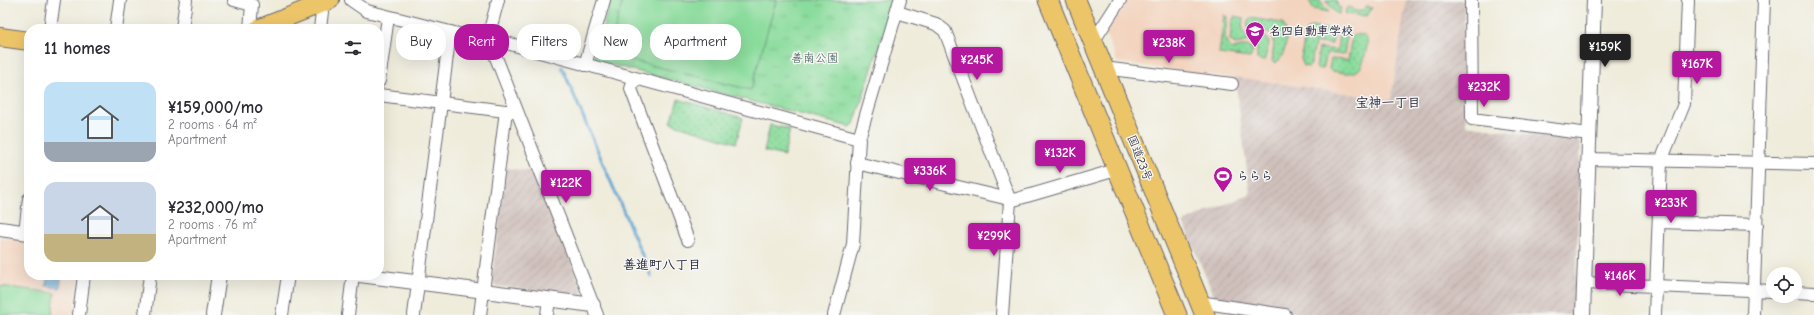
<!DOCTYPE html>
<meta charset="utf-8">
<style>
:root{--surface:#fff;--page:#f2f2f3;--text:#2b2b33;--muted:#7c7c81;--accent:#b5179e}
body{margin:0;font-family:"Comic Neue","Klee One",sans-serif;background:var(--page);color:var(--text);height:100vh;display:flex;flex-direction:column;font-size:15px;white-space:nowrap}
*{box-sizing:border-box;margin:0}
p{font-size:13px;color:var(--muted)}
.icon{flex:none;width:22px;height:22px;fill:none;stroke:currentColor;stroke-width:2;stroke-linecap:round;stroke-linejoin:round}
.map{position:relative;flex:1;overflow:hidden}
.side{position:absolute;left:24px;top:24px;width:360px;height:256px;display:flex;flex-direction:column;background:var(--surface);border-radius:16px;box-shadow:0 4px 16px #0002}
.side>*{flex:none}
.hud{position:absolute;left:396px;top:24px;width:380px;height:36px;display:flex;gap:8px}
.controls{position:absolute;left:1766px;top:267px;display:grid;gap:8px}
.controls a{display:grid;place-items:center;width:36px;height:36px;border-radius:50%;background:var(--surface);box-shadow:0 4px 16px #0002;font-size:20px}
.price{position:absolute;translate:-50% -34px;padding:0 9px;border-radius:4px;background:var(--accent);color:#fff;font-size:13px;line-height:26px;filter:drop-shadow(0 1px 2px #0008)}
.price::after{content:'';position:absolute;left:50%;top:24px;width:12px;height:9px;margin-left:-6px;background:inherit;clip-path:polygon(0 0,100% 0,50% 100%)}
.price.current{background:#222;color:#fff}
ul{padding:0;list-style:none}
li{display:flex;align-items:center;gap:12px;height:100px;padding:0 20px}
li span{display:grid;place-items:center;flex:none;width:112px;height:80px;border-radius:12px;color:#555}
li>.icon{margin-inline-start:auto}
span .icon{width:48px;height:48px;fill:#fffc;stroke-width:1}
li b{font-size:17px}
h2{display:flex;justify-content:space-between;align-items:center;height:48px;padding:0 20px;font-size:17px}
.tag{padding:0 14px;border-radius:16px;background:var(--surface);box-shadow:0 4px 16px #0002;font-size:14px;line-height:36px}
.tag.current{background:var(--accent);color:#fff}
.map>svg:first-child{display:block}
</style>
<div class="map">
<svg width="1814" height="315" viewBox="0 0 1814 315">
<defs>
<pattern id="industrial-furrows" width="10" height="10" patternUnits="userSpaceOnUse"><rect width="10" height="10" fill="#cfc0bb"/><path d="M-1 1l2-2M0 10L10 0M9 11l2-2" fill="none" stroke="#b1a5a2"/></pattern>
<pattern id="grass-tufts" width="24" height="20" patternUnits="userSpaceOnUse"><rect width="24" height="20" fill="#8adc9c"/><path d="M3 7l-1-3M5 7V3M7 7l1-3M15 17l-1-3M17 17v-4M19 17l1-3" fill="none" stroke="#77bc87"/></pattern>
<pattern id="garden-dots" width="8" height="8" patternUnits="userSpaceOnUse"><rect width="8" height="8" fill="#8adc9c"/><path d="M2 2h.1M6 6h.1" fill="none" stroke="#77bc87" stroke-width="1.8" stroke-linecap="round"/></pattern>
<pattern id="water-rules" width="6" height="5" patternUnits="userSpaceOnUse"><rect width="6" height="5" fill="#5ba4d2"/><path d="M0 2.5h6" fill="none" stroke="#4b85ac"/></pattern>
</defs>
<rect width="100%" height="100%" fill="#f6f6f2"/>
<filter id="ink" filterUnits="userSpaceOnUse"><feTurbulence type="fractalNoise" baseFrequency=".025" numOctaves="2"/><feDisplacementMap in="SourceGraphic" scale="8" xChannelSelector="R" yChannelSelector="G"/><feConvolveMatrix kernelMatrix="1 2 1 2 8 2 1 2 1" color-interpolation-filters="sRGB"/></filter>
<filter id="wash" filterUnits="userSpaceOnUse"><feTurbulence type="fractalNoise" baseFrequency=".012" numOctaves="4" result="noise"/><feDisplacementMap in="SourceGraphic" scale="16" xChannelSelector="R" yChannelSelector="G"/><feGaussianBlur stdDeviation="0.9" result="paint"/><feColorMatrix in="noise" values="0 0 0 0 0 0 0 0 0 0 0 0 0 0 0 0 0 1.4 0 .05"/><feComposite in="paint" operator="in"/></filter>
<g filter="url(#wash)">
<rect width="100%" height="100%" fill="#efecdb"/>
<g fill="#f3d4bf">
<polygon points="1127,0 1406,0 1391,100 1117,62 1106,34"/>
<polygon points="0,237 29,241 29,275 79,275 74,315 0,315"/>
</g>
<g fill="url(#industrial-furrows)">
<polygon points="1406,0 1464,0 1466,125 1581,142 1575,315 1310,315 1216,301 1183,222 1250,194 1235,77 1391,100"/>
<polygon points="506,168 536,172 583,293 581,295 496,286 492,280"/>
</g>
<polygon fill="url(#grass-tufts)" stroke="#567f6c" points="611,0 894,0 854,124 850,127 598,61 594,57"/>
<g fill="url(#garden-dots)" stroke="#567f6c">
<polygon points="1309,0 1319,0 1329,12 1313,9"/>
<polygon points="1325,0 1336,0 1338,7 1341,8 1339,14 1336,13"/>
<path d="M1351,6L1353,10C1358,12 1363,12 1367,6L1372,8L1367,16L1345,14L1346,9Z"/>
<path d="M1224,15L1227,17C1227,28 1220,43 1233,49L1246,46L1251,47L1253,51L1250,58L1219,54Z"/>
<path d="M1235,16L1243,18L1242,30C1248,40 1254,37 1263,35L1268,39L1269,44L1264,61L1257,59C1258,38 1252,40 1236,44L1230,41L1232,21Z"/>
<path d="M1250,18L1282,23C1290,32 1286,59 1275,63L1272,61L1274,43L1273,35C1262,26 1258,35 1249,31L1247,27L1248,20Z"/>
<polygon points="1311,27 1333,30 1334,32 1332,44 1315,43 1311,65 1308,67 1304,66 1301,59 1305,32"/>
<polygon points="1341,32 1346,33 1347,35 1344,55 1327,53 1323,69 1316,68 1319,48 1337,50 1339,34"/>
<path d="M1354,34L1363,35L1367,39C1368,44 1366,50 1365,55C1361,77 1350,74 1332,71L1329,69L1331,59L1348,60L1352,36Z"/>
<polygon points="678,99 743,118 736,143 671,123"/>
<polygon points="770,125 790,129 784,156 764,151"/>
</g>
<g fill="#8adc9c" stroke="#567f6c">
<polygon points="623,0 776,0 751,90 618,57 611,43"/>
<polygon points="0,286 55,293 52,315 0,315"/>
</g>
<polygon fill="url(#water-rules)" stroke="#3e6386" points="47,275 62,275 60,288 46,286"/>
<g fill="none" stroke-linecap="round" stroke-linejoin="round">
<polyline stroke="#5ba4d2" stroke-width="3" points="562,67 651,276"/>
</g>
</g>
<g filter="url(#ink)">
<g fill="none" stroke-linecap="round" stroke-linejoin="round">
<defs>
<g id="minor">
<polyline points="234,0 252,5 250,29"/>
<polyline points="351,0 367,11 482,40 488,38 859,139"/>
<polyline points="498,0 488,37 597,315"/>
<polyline points="1471,0 1472,119 1589,134"/>
<polyline points="897,12 936,24 945,31 1010,201 1002,315"/>
<polyline points="50,29 54,0"/>
<polyline points="116,29 120,0"/>
<polyline points="182,29 186,0"/>
<polyline points="320,29 323,3"/>
<polyline points="1093,42 1120,0"/>
<polyline points="585,65 604,0"/>
<polyline points="1103,68 1232,84"/>
<polyline points="634,79 631,89 688,240"/>
<polyline points="379,81 388,17"/>
<polyline points="379,95 513,112"/>
<polyline points="1589,159 1814,164"/>
<polyline points="857,163 1009,199"/>
<polyline points="1010,201 1116,170"/>
<polyline points="1659,222 1757,225"/>
<polyline points="25,232 29,199"/>
<polyline points="1584,283 1773,291"/>
<polyline points="1795,292 1814,293"/>
<polyline points="1199,302 1285,315"/>
<polyline points="79,315 84,275"/>
<polyline points="145,315 150,275"/>
<polyline points="282,315 288,275"/>
<polyline points="348,315 353,275"/>
<polyline points="414,315 450,32"/>
<polyline points="480,315 506,111"/>
<polyline points="547,315 549,299"/>
<polyline points="834,315 853,244 859,139 900,0"/>
<polyline points="1655,315 1661,161 1684,104 1688,0"/>
<polyline points="1753,315 1764,0"/>
</g>
<g id="tertiary">
<polyline points="0,229 29,233"/>
<polyline points="360,275 593,305"/>
<polyline points="213,315 219,275"/>
<polyline points="1583,315 1594,0"/>
</g>
<g id="primary">
<polyline points="258,29 330,0"/>
<polyline points="0,37 29,41"/>
</g>
<g id="trunk">
<polyline points="1048,0 1177,315"/>
<polyline points="1076,0 1205,315"/>
</g>
</defs>
<use href="#minor" stroke="#6a6973" stroke-width="14"/>
<use href="#tertiary" stroke="#6a6973" stroke-width="16"/>
<use href="#primary" stroke="#6a6973" stroke-width="20"/>
<use href="#trunk" stroke="#6a6973" stroke-width="21"/>
<use href="#minor" stroke="#fff" stroke-width="12"/>
<use href="#tertiary" stroke="#fff" stroke-width="14"/>
<use href="#primary" stroke="#edc569" stroke-width="18"/>
<use href="#trunk" stroke="#edc569" stroke-width="19"/>
</g>
</g>
<defs>
<symbol id="university-pin" viewBox="-11 -11 22 30"><path d="M0 17L-7.5 6A9.5 9.5 0 1 1 7.5 6Z" fill="#b5179e" stroke="#f6f6f2"/><path d="M0-5L7-2L0 1L-7-2ZM-4 1L0 2.5L4 1V4Q0 6-4 4Z" fill="#fff"/></symbol>
<symbol id="stadium-pin" viewBox="-11 -11 22 30"><path d="M0 17L-7.5 6A9.5 9.5 0 1 1 7.5 6Z" fill="#b5179e" stroke="#f6f6f2"/><path d="M0-5a6.5 5 0 1 0 0 10a6.5 5 0 1 0 0-10ZM-3.5-1.8h7v3.6h-7Z" fill="#fff"/></symbol>
</defs>
<g fill-rule="evenodd">
<use href="#university-pin" x="1244" y="20" width="22" height="30"/>
<use href="#stadium-pin" x="1212" y="165" width="22" height="30"/>
</g>
<g text-anchor="middle" dominant-baseline="central" stroke-width="3" stroke-linejoin="round" paint-order="stroke">
<g font-size="12" font-weight="bold" fill="#22223b" stroke="#f6f6f2" text-anchor="start">
<text x="1269" y="31">名四自動車学校</text>
<text x="1237" y="176">ららら</text>
</g>
<g font-size="12" fill="#415a58" stroke="#f6f6f2">
<text x="815" y="58">善南公園</text>
</g>
<g font-size="12" fill="#22223b" stroke="#f6f6f2">
<text transform="translate(1140 158) rotate(68)">国道23号</text>
</g>
<g font-size="13" font-weight="bold" fill="#22223b" stroke="#f6f6f2">
<text x="1388" y="102">宝神一丁目</text>
<text x="662" y="264">善進町八丁目</text>
</g>
</g>
</svg>
<div class="controls">
<a><svg class="icon" aria-label="locate" viewBox="0 0 24 24"><circle cx="12" cy="12" r="6"/><path d="M12 2v4M12 18v4M2 12h4M18 12h4"/></svg></a>
</div>
<b class="price" style="left:1169px;top:64px">¥238K</b>
<b class="price current" style="left:1605px;top:68px">¥159K</b>
<b class="price" style="left:977px;top:81px">¥245K</b>
<b class="price" style="left:1697px;top:85px">¥167K</b>
<b class="price" style="left:1484px;top:108px">¥232K</b>
<b class="price" style="left:1060px;top:174px">¥132K</b>
<b class="price" style="left:930px;top:192px">¥336K</b>
<b class="price" style="left:566px;top:204px">¥122K</b>
<b class="price" style="left:1671px;top:224px">¥233K</b>
<b class="price" style="left:994px;top:257px">¥299K</b>
<b class="price" style="left:1620px;top:297px">¥146K</b>
<div class="hud">
<a class="tag">Buy</a>
<a class="tag current">Rent</a>
<a class="tag">Filters</a>
<a class="tag">New</a>
<a class="tag">Apartment</a>
</div>
<section class="side">
<h2>11 homes<svg class="icon" aria-label="filters" viewBox="0 0 24 24"><path d="M4 7h16M4 17h16"/><circle cx="9" cy="7" r="2"/><circle cx="15" cy="17" r="2"/></svg></h2>
<ul>
<li><span style="background:linear-gradient(#bfe0f5 75%,#9aa5b1 0)"><svg class="icon" aria-label="home" viewBox="0 0 24 24"><path d="M3 11l9-7 9 7M6 9v11h12V9"/></svg></span><div><b>¥159,000/mo</b><p>2 rooms · 64 m²</p><p>Apartment</p></div></li>
<li><span style="background:linear-gradient(#c9d6e8 65%,#c2b280 0)"><svg class="icon" aria-label="home" viewBox="0 0 24 24"><path d="M3 11l9-7 9 7M6 9v11h12V9"/></svg></span><div><b>¥232,000/mo</b><p>2 rooms · 76 m²</p><p>Apartment</p></div></li>
</ul>
</section>
</div>
